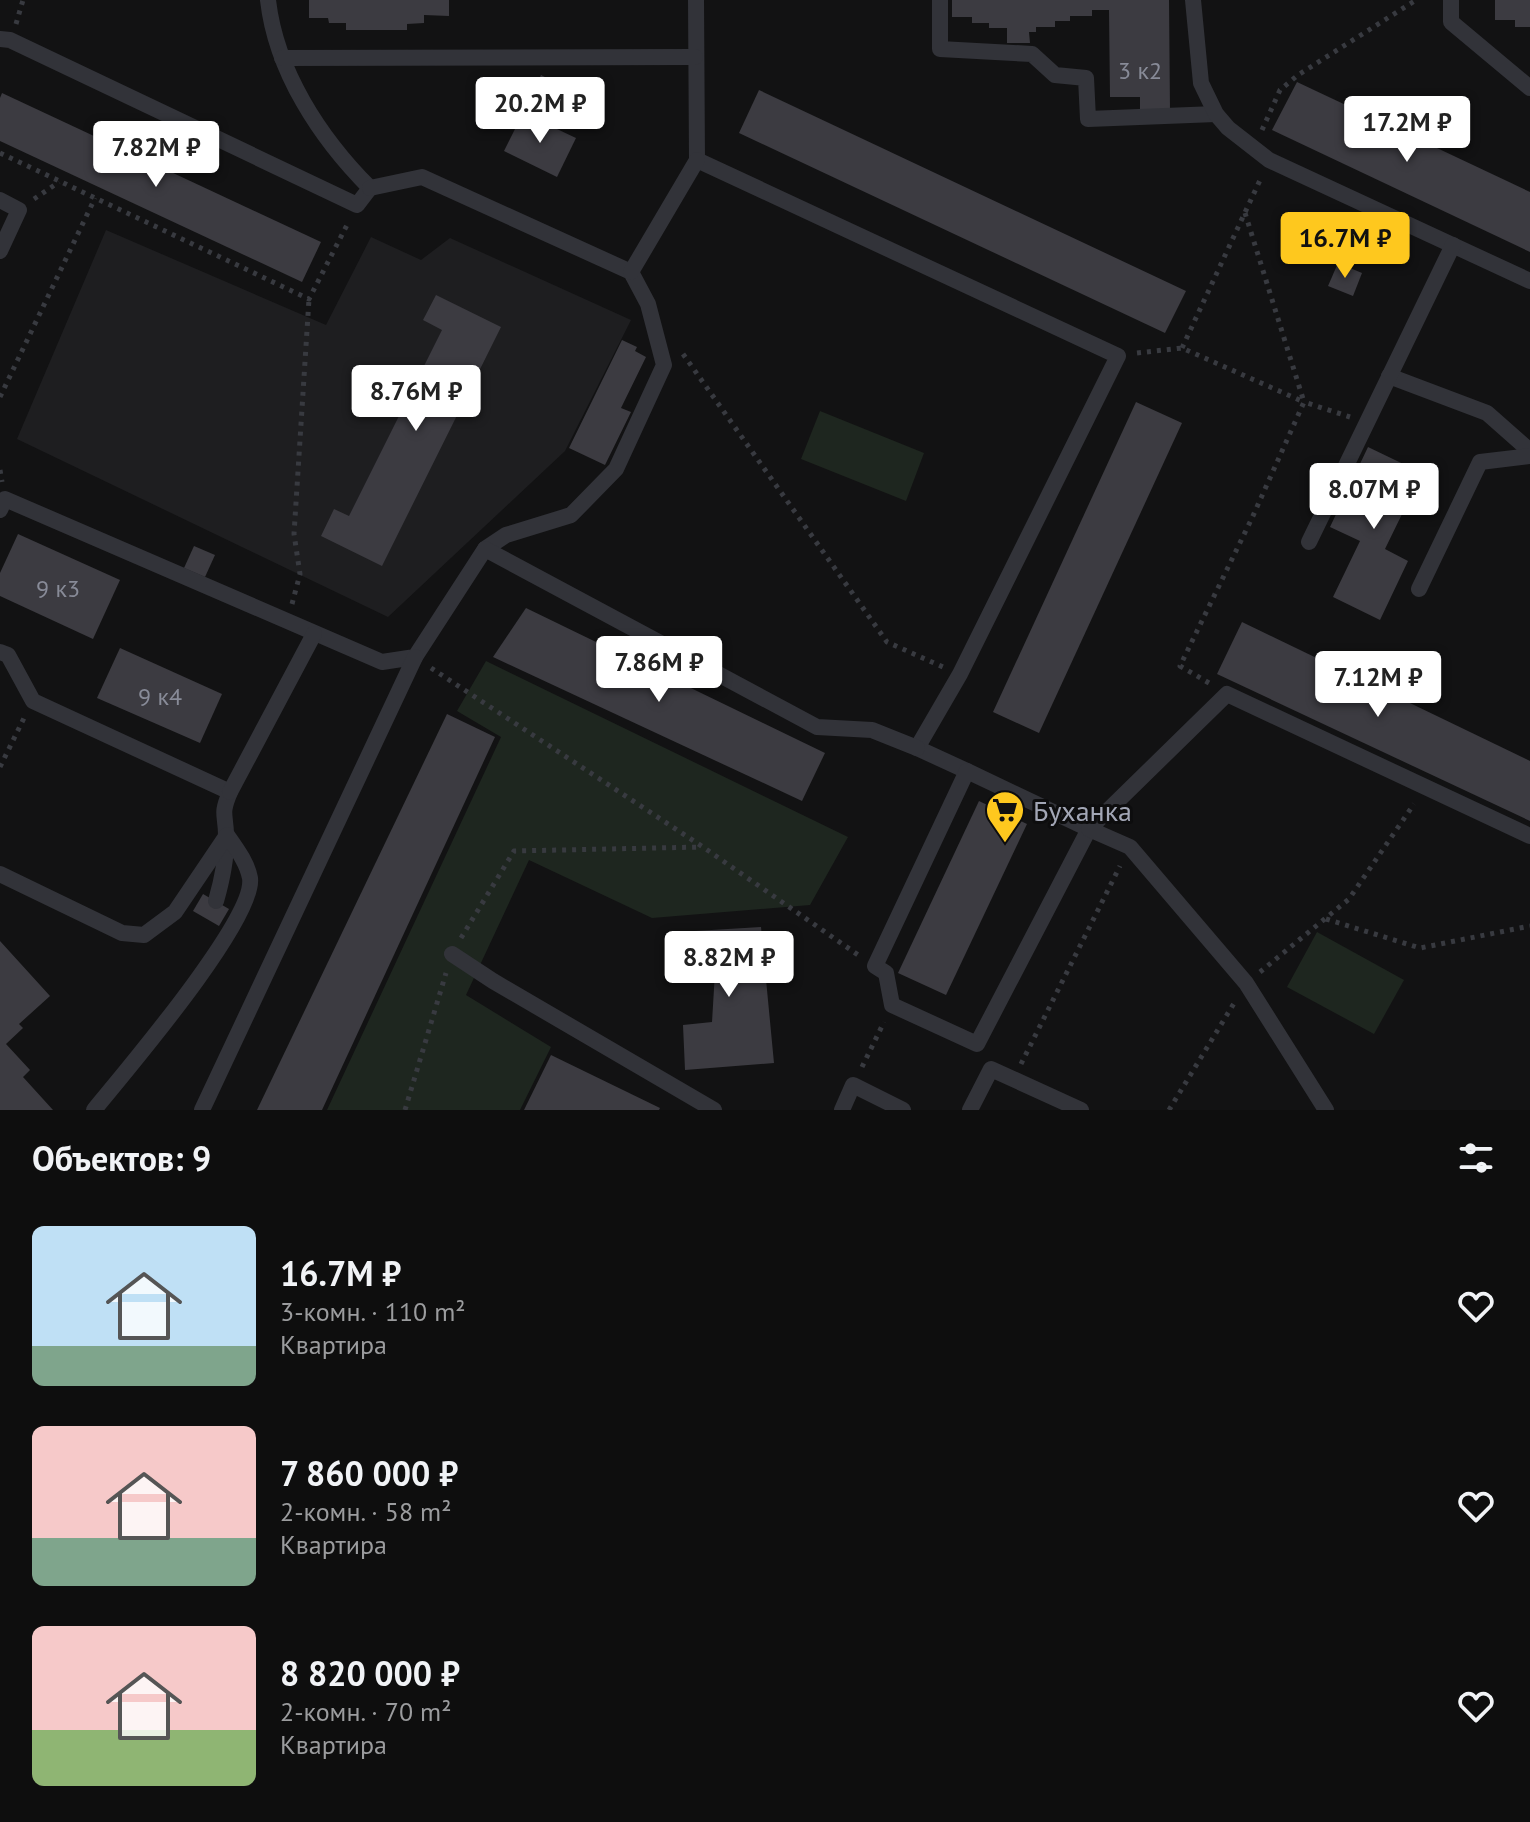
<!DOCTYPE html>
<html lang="ru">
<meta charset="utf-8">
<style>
:root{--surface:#0e0e0e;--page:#1c1c1c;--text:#f1f3f6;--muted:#9b9c9e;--accent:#fec81e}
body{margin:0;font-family:"PT Sans",sans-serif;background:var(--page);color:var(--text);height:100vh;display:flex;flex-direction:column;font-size:30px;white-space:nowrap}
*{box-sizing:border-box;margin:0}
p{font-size:26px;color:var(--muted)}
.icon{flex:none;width:44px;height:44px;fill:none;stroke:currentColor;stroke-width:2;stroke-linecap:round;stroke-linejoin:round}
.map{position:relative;height:1110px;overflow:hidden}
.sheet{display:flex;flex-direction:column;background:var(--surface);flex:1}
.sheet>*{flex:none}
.price{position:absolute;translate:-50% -68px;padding:0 18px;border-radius:8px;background:#fff;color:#222;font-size:26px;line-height:52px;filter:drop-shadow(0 2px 4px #0008)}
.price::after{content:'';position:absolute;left:50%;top:48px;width:24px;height:18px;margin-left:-12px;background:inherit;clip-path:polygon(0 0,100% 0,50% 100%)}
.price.on{background:var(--accent);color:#111}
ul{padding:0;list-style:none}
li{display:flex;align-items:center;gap:24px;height:200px;padding:0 32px}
li span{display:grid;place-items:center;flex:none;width:224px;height:160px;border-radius:12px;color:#555}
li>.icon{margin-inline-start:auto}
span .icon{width:96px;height:96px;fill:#fffc;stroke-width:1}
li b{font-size:34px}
h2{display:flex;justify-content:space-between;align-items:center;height:96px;padding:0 32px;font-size:34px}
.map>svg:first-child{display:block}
</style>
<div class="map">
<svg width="1530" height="1110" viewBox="0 0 1530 1110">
<rect width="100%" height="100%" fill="#121213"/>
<polygon fill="#1e1e20" points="106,230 326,325 371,237 421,260 450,238 631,320 565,451 388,617 17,439"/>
<g fill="#1e261f">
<polygon points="820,411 924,453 906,501 801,459"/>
<polygon points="486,661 848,837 810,905 652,918 529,860 466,995 551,1047 520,1110 327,1110 501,737 457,711"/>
<polygon points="1317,932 1404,980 1374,1034 1287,987"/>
</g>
<g fill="#3c3b41">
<polygon points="309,0 449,0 449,16 424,15 424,23 407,24 407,30 346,30 346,23 329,23 328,18 309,18"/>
<polygon points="952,0 1169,0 1170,111 1140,111 1140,97 1110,97 1109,10 1092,10 1092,16 1070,16 1070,21 1055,21 1055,27 1036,27 1036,32 1029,32 1030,43 1007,43 1007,28 989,28 989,23 972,23 972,17 952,17"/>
<polygon points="1495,0 1530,0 1530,27 1515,27 1515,20 1495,20"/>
<polygon points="541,75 582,96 571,117 531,96"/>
<polygon points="1297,82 1530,192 1530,252 1272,130"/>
<polygon points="759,90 1186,291 1165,333 739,133"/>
<polygon points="2,93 321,242 302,282 0,141 0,98"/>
<polygon points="523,113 576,138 557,177 504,151"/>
<polygon points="1338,263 1362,273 1353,296 1328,286"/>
<polygon points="436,295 501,327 382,566 321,536 334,509 349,516 442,330 423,320"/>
<polygon points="622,340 637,347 635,351 646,357 621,408 631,412 605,465 569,448"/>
<polygon points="1136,402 1182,423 1039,733 993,712"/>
<polygon points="1368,447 1422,473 1385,549 1408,561 1380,620 1333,597 1360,541 1330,527"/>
<polygon points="18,534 120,580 93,639 0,596 0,573"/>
<polygon points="194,546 215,555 205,577 184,568"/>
<polygon points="526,608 825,753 802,801 493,657"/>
<polygon points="1242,622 1530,761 1530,821 1217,674"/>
<polygon points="120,648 222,694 200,743 97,698"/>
<polygon points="447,714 495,737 322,1110 257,1110"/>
<polygon points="979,801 1027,824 946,995 898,973"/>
<polygon points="203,894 229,909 219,926 193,911"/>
<polygon points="761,927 774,1063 685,1070 683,1025 712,1022 715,972 681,972 678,932"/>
<polygon points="0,941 50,996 19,1024 23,1028 6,1044 30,1070 23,1077 53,1110 0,1110"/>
<polygon points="551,1055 660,1108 659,1110 524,1110"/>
</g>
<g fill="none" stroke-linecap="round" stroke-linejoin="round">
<g stroke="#383a40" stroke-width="5" stroke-dasharray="4 6" stroke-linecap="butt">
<polyline points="16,24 23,0"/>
<polyline points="1262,130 1280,90 1298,75 1416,0"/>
<polyline points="0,153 309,299 348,223"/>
<polyline points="34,199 59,182"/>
<polyline points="1245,213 1304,402"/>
<polyline points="1182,348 1261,178"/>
<polyline points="1137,353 1182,348 1304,402"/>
<polyline points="683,354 887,642 943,667"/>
<polyline points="0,397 95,198"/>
<polyline points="0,470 2,482"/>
<polyline points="292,604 300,574 294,534 309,299"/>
<polyline points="431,668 703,847 861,957"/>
<polyline points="1209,683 1180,666 1252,518 1304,402 1350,417"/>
<polyline points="0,767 25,716"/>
<polyline points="1326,919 1420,948 1530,926"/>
<polyline points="461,938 514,851 702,847"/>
<polyline points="1260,972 1349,899 1414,804"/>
<polyline points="1021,1064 1120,866"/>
<polyline points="862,1067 884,1022"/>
<polyline points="405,1110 446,973"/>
<polyline points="1169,1110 1236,1000"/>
</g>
<g stroke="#323339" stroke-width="16">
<polyline points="696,0 697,160 1118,356 960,674 917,748 967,771"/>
<polyline points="940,0 940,49 1032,54 1055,75 1086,78 1088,119 1216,114"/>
<polyline points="1193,0 1201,83 1216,114 1228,128 1269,160 1530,281"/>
<polyline points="1451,0 1451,22 1530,88"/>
<path d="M0,39L10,40L357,205L370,188C320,138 276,71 268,0"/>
<polyline points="282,58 695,57"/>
<polyline points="370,188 422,177 631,272 648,304 664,365 616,469 571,515 506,535 485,549"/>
<polyline points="0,200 19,210 0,251"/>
<polyline points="631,272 697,160"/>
<polyline points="1389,376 1487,413 1530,451"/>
<polyline points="0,510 5,499 382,662 415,657 485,549 817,727 872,730 917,748"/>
<polyline points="1309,542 1453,245"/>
<polyline points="1419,589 1480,462 1530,456"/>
<path d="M0,652L8,655L33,701L230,792C220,816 226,813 226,836C227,859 222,880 216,901"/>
<polygon points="967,771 1089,829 977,1044 892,1005 886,973 875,966"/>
<polyline points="230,792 314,634"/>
<path d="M0,874L122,933L144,935L175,912L227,835C236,848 247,862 250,878C256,919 124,1073 94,1110"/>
<polyline points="452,954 493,981 714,1110"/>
<polyline points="202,1110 415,657"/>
<polyline points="842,1110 853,1085 903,1110"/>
<polyline points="970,1110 991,1069 1081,1110"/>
<polyline points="1326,1110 1246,983 1130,847 1089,829 1227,694 1530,836"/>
</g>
</g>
<defs>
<symbol id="supermarket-pin" viewBox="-11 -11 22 30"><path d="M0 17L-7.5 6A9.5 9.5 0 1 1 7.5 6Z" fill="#fec81e" stroke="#0d0d0e"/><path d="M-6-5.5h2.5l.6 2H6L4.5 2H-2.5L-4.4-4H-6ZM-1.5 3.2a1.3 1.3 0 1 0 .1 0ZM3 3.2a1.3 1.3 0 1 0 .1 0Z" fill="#111"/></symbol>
</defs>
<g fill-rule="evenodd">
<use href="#supermarket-pin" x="983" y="788" width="44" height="60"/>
</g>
<g text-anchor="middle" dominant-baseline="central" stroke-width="6" stroke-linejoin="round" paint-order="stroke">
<g font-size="24" fill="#888b98">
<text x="1140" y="70">3 к2</text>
<text x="58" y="588">9 к3</text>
<text x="160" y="696">9 к4</text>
</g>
<g font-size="28" fill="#a2a6b5" stroke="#0d0d0e" text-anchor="start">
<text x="1033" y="810">Буханка</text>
</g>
</g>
</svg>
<b class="price" style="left:540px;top:145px">20.2M ₽</b>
<b class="price" style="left:1407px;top:164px">17.2M ₽</b>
<b class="price" style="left:156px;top:189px">7.82M ₽</b>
<b class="price on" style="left:1345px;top:280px">16.7M ₽</b>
<b class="price" style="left:416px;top:433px">8.76M ₽</b>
<b class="price" style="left:1374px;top:531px">8.07M ₽</b>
<b class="price" style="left:659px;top:704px">7.86M ₽</b>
<b class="price" style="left:1378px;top:719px">7.12M ₽</b>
<b class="price" style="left:729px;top:999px">8.82M ₽</b>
</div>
<section class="sheet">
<h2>Объектов: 9<svg class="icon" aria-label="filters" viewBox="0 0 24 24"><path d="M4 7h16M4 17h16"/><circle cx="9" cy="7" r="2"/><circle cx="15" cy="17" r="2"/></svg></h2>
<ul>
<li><span style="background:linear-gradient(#bfe0f5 75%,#7fa58c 0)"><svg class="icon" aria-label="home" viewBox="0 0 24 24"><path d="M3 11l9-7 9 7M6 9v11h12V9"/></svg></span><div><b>16.7M ₽</b><p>3-комн. · 110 m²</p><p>Квартира</p></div><svg class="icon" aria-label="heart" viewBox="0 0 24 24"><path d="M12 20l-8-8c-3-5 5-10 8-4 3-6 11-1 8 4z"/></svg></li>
<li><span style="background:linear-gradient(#f6c9c9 70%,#7fa58c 0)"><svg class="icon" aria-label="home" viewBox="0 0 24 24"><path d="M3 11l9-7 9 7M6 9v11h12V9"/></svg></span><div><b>7 860 000 ₽</b><p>2-комн. · 58 m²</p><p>Квартира</p></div><svg class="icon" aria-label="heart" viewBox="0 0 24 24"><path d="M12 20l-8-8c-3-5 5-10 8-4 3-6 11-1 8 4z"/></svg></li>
<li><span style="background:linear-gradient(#f6c9c9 65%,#8fb573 0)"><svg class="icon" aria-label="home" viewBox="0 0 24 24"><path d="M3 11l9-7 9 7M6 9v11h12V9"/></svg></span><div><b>8 820 000 ₽</b><p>2-комн. · 70 m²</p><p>Квартира</p></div><svg class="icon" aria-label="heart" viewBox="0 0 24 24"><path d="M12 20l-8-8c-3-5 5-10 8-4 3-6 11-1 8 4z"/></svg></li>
</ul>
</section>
